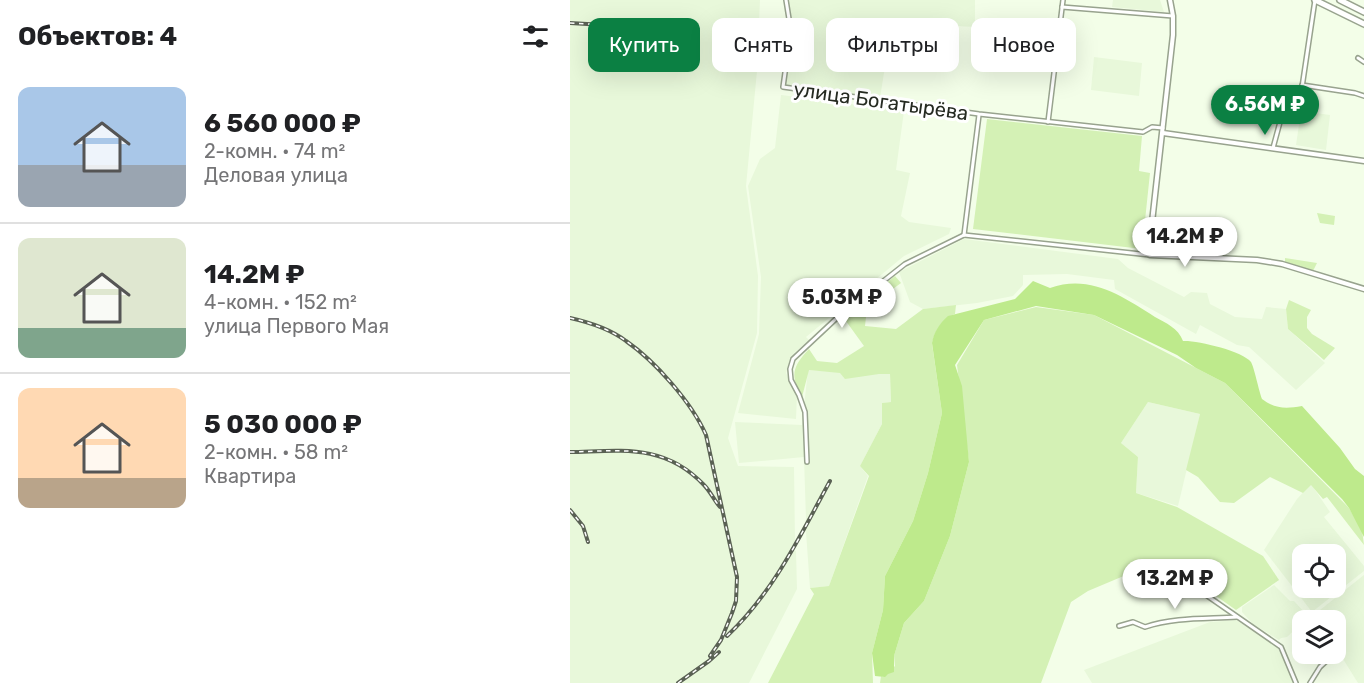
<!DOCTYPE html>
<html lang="ru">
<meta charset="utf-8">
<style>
:root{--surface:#fff;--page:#f6f6f6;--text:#202124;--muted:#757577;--line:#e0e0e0;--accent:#0b8043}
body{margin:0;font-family:Rubik,sans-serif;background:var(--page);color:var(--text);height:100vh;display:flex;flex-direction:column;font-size:22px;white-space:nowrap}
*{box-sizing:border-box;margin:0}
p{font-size:20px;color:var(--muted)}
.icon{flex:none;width:33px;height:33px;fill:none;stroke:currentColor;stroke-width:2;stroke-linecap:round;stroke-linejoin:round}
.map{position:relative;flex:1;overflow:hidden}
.drawer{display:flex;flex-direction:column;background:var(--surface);width:570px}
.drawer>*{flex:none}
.banner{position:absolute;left:18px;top:18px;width:570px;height:54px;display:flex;gap:12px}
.controls{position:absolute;left:722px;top:544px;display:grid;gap:12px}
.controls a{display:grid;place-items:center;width:54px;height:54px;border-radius:12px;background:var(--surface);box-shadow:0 6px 24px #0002;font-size:30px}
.price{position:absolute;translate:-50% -51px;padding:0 14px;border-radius:21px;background:#fff;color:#222;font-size:20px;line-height:39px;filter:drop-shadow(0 2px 3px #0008)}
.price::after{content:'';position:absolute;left:50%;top:36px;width:18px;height:14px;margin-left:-9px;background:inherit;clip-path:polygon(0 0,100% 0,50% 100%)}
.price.current{background:var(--accent);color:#fff}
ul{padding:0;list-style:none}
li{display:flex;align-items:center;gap:18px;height:150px;padding:0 18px}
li+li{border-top:2px solid var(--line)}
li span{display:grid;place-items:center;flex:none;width:168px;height:120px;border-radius:12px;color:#555}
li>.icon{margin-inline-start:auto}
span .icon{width:72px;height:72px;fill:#fffc;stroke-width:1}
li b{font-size:26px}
h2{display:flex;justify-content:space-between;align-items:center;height:72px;padding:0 18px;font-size:26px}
.tag{padding:0 21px;border-radius:12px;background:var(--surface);box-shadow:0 6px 24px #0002;font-size:21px;line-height:54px}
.tag.current{background:var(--accent);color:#fff}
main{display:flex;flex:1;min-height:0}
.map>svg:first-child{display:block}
</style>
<main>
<section class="drawer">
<h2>Объектов: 4<svg class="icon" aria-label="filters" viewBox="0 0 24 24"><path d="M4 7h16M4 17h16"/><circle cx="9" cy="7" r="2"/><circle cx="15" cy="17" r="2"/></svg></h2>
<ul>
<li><span style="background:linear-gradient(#a9c7e8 65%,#9aa5b1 0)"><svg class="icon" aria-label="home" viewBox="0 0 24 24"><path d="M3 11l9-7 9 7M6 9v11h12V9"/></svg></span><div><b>6 560 000 ₽</b><p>2-комн. · 74 m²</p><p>Деловая улица</p></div></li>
<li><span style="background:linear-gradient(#dfe7d0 75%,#7fa58c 0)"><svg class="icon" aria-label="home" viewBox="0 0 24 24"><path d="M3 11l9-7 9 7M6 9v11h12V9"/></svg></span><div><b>14.2M ₽</b><p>4-комн. · 152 m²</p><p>улица Первого Мая</p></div></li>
<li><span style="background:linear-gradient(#ffd9b3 75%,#b9a48a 0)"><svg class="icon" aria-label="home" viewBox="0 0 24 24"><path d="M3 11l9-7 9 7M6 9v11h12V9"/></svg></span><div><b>5 030 000 ₽</b><p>2-комн. · 58 m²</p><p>Квартира</p></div></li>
</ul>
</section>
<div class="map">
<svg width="794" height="683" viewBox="0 0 794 683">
<rect width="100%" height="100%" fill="#f3fee8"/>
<g fill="#e8f8da" fill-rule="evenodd">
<polygon points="0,0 190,0 187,71 176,186 188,276 187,333 158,438 168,466 224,467 225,541 221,549 226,551 227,589 179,683 0,683"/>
<polygon points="218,0 405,0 405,27 349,24 321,29 310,98 215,85 222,37"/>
<polygon points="543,0 590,0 594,12 542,7"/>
<polygon points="524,57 572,63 569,96 521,90"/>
<polygon points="211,95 334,111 326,170 340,173 331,216 339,222 381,228 379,234 334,256 236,337 239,340 224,353 219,362 216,373 227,395 226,419 168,413 189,334 191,277 178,186 190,159 205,148"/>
<polygon points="731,111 760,115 756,150 726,145"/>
<polygon points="394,239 548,259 558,268 614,297 621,292 637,293 640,304 665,317 692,319 696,307 716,309 718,329 755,363 726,390 679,347 667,345 630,325 626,334 545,289 544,280 497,274 453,275 453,285 443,296 407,303 353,309 340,302 329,272"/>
<polygon points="238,370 320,374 321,402 312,403 312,424 290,466 298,476 259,586 240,588 236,532 233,529 236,520 234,457 169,463 165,422 232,425"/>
<polygon points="578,402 630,414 608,506 566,493 568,457 551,443"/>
<path d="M741,484L760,512L754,517L794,566V571L742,612L694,550L727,499ZM732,555H765V588H732Z"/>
<polygon points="794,575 794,683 788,683 765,646 765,621 749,621 745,614"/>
<polygon points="704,585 720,601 724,601 736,614 732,623 717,637 711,638 709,640 683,624 672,612 672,607"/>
<polygon points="666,620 707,646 725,683 522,683 514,670 640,622"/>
</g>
<g fill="#d4f1b5">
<polygon points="417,119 572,136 569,171 580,173 572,249 403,229"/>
<polygon points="747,213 765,216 764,225 750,223"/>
<polygon points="715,258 747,263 743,271 739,271 715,264"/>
<path d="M325,276L331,283L297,308L295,326L326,329L353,309L386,305L385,314C373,317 364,332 362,344L372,413L358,473L343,521L315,576L313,610L302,653L303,683H198L244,594L240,588L259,586L299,476L290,466L312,424V403L321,402L320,374H309L275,379L270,373L239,370L232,397C220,376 222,367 239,349L247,361L267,363L294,346L273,317Z"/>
<polygon points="719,300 741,310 737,317 737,328 742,334 765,348 754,360 718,329 716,309"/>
<polygon points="466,307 524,315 655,383 779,508 792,530 794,545 757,497 753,499 741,485 733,493 700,477 664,503 650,502 628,477 616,470 630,414 578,402 551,443 568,457 566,493 607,507 693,556 709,580 666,610 605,567 556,575 518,591 501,602 471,683 310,683 311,676 313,677 325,666 324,656 334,623 354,601 380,536 399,462 387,365 414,320"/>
</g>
<path fill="#beea8c" d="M463,281L480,288C520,274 552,296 585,317C596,323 608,328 613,341C626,340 673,351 681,362C684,367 689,391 692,399C705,409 716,409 732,406L770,448L785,469L794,476V537L779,508L772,499L655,383L626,368L607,355L524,315L466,306L414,320L385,365L392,386L399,462L380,536L354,601L334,623L324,656V672L318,674L315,677L305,676L302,653L313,610L315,576L343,521L358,473L372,413L362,343C364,332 369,324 378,316L445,299Z"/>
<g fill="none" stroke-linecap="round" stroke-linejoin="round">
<defs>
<g id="minor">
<polyline points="216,0 220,25 220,37 213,87 409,114 573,132 582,127 593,128"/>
<polyline points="492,7 603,16"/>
<polyline points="788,58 794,62"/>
<polyline points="732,85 785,93 794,96"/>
<polyline points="478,122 493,0"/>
<polyline points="703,148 710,122 728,101 731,94 745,0"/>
<polyline points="394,235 580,255"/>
<polyline points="394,235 409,115"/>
<polyline points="237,462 235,412 229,395 221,380 220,369 223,359 269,316 335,264 394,235"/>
<polyline points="613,579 711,647 726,683"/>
<path d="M549,626L563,622L575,627C604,617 636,619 667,617"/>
<polyline points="740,683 750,667 764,654"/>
</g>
<g id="tertiary">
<polyline points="600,0 603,16 603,35 579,249 580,255 687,260 712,264 794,289"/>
<polyline points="593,133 794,161"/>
</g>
<g id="primary">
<polyline points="745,0 794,24"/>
<polyline points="770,0 794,12"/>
</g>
</defs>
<use href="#minor" stroke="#98a38e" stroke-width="6"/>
<use href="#tertiary" stroke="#98a38e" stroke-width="7"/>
<use href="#primary" stroke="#98a38e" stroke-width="8"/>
<use href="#minor" stroke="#fff" stroke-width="3"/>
<use href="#tertiary" stroke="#fff" stroke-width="4"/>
<use href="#primary" stroke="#fff" stroke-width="5"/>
<defs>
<g id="rail">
<polyline points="0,23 34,25"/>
<path d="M0,318C18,322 40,329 56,341C85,361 122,403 136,435L167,577L166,601L162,613L151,640L140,656"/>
<path d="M0,452C52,451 94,443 134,485C140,491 144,500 150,507"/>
<polyline points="0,510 13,526 18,542"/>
<path d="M157,636C203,593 230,536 260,481"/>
<polyline points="108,683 139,661 149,652"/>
</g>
</defs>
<use href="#rail" stroke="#5a6154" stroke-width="4"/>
<use href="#rail" stroke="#fff" stroke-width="1.5" stroke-dasharray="4.5" stroke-linecap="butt"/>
</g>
<g text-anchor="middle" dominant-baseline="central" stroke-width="6" stroke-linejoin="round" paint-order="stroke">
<g font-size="20" fill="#262b22" stroke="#fff">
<text transform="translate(311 101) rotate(8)">улица Богатырёва</text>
</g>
</g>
</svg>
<div class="controls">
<a><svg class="icon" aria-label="locate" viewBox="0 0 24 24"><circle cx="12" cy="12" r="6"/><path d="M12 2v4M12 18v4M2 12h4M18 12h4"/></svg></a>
<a><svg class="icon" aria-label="layers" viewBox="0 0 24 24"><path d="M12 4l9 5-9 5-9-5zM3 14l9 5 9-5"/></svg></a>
</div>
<b class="price current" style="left:695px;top:136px">6.56M ₽</b>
<b class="price" style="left:615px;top:268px">14.2M ₽</b>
<b class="price" style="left:272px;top:329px">5.03M ₽</b>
<b class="price" style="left:605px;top:610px">13.2M ₽</b>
<div class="banner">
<a class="tag current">Купить</a>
<a class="tag">Снять</a>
<a class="tag">Фильтры</a>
<a class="tag">Новое</a>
</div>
</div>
</main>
